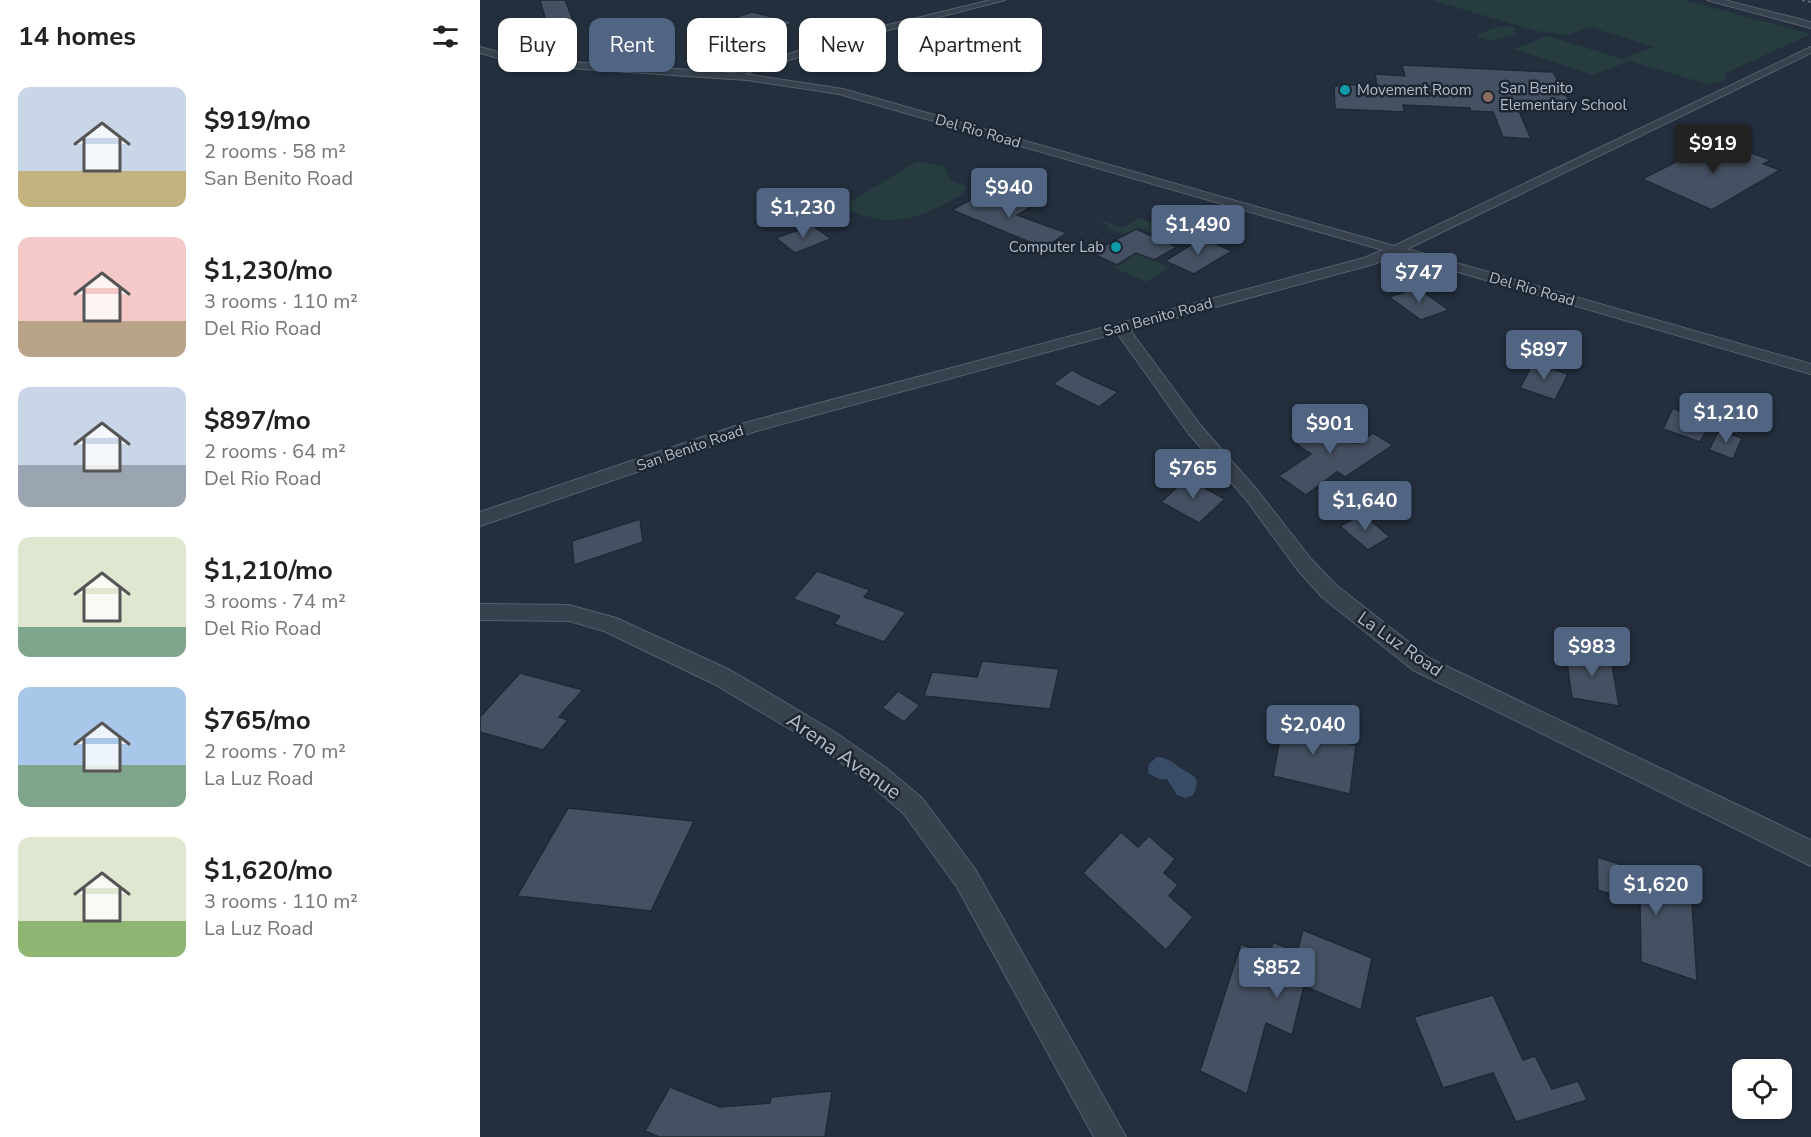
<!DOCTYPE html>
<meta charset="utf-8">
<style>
:root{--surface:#fff;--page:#f6f6f6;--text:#222;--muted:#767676;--accent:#516482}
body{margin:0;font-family:"Nunito Sans",sans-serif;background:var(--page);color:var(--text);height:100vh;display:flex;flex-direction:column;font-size:22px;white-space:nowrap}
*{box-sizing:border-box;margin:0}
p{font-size:20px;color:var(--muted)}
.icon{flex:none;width:33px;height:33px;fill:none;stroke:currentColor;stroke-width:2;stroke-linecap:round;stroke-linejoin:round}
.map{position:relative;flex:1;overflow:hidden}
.details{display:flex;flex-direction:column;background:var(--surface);width:480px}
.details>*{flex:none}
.top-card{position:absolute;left:18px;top:18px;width:570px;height:54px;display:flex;gap:12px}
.controls{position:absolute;left:1252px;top:1059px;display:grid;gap:12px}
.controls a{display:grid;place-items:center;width:60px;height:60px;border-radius:12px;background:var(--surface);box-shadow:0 2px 4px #0004;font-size:30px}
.price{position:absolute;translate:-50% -51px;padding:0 14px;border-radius:6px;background:var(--accent);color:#fff;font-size:20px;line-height:39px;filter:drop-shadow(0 2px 3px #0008)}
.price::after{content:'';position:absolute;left:50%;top:36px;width:18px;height:14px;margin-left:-9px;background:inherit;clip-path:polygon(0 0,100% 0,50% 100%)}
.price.current{background:#222;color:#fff}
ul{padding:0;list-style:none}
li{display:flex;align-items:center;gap:18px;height:150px;padding:0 18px}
li span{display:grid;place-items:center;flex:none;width:168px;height:120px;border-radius:12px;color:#555}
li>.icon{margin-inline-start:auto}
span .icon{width:72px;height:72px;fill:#fffc;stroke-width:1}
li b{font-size:26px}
h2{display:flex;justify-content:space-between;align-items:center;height:72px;padding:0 18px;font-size:26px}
.tag{padding:0 21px;border-radius:12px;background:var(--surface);box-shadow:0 2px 4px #0004;font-size:21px;line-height:54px}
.tag.current{background:var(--accent);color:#fff}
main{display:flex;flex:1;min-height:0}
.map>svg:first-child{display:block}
</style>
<main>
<section class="details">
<h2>14 homes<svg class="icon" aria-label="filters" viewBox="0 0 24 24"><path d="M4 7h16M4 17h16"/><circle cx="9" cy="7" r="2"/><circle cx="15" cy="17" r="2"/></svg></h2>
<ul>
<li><span style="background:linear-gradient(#c9d6e8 70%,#c2b280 0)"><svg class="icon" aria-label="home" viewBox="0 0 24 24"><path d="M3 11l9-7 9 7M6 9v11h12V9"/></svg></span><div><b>$919/mo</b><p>2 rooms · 58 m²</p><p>San Benito Road</p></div></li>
<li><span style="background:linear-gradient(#f6c9c9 70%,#b9a48a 0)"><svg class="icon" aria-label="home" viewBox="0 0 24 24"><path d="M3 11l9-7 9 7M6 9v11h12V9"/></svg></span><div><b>$1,230/mo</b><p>3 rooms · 110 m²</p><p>Del Rio Road</p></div></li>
<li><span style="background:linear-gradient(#c9d6e8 65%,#9aa5b1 0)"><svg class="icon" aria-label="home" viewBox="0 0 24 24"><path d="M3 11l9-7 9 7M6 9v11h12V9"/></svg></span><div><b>$897/mo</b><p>2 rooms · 64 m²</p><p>Del Rio Road</p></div></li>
<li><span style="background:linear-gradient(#dfe7d0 75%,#7fa58c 0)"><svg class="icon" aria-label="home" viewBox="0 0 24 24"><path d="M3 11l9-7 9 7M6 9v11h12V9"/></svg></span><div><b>$1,210/mo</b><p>3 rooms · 74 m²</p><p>Del Rio Road</p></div></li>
<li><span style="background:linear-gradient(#a9c7e8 65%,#7fa58c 0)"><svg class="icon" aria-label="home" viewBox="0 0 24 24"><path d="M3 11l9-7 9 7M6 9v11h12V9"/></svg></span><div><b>$765/mo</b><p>2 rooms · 70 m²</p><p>La Luz Road</p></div></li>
<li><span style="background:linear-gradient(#dfe7d0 70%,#8fb573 0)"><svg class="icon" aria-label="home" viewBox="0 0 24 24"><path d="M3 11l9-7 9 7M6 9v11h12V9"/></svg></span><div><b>$1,620/mo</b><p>3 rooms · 110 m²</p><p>La Luz Road</p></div></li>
</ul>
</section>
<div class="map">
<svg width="1331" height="1137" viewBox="0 0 1331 1137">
<rect width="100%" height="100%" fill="#242f3e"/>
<g fill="#263c3f">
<polygon points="951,0 1205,0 1331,34 1244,74 1247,80 1227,84 1149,61 1113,75 1033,49 1068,36 1142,59 1174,47 1110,27 1087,35 1056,31"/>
<polygon points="1018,27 1035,27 1035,35 1011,41 998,37 997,34"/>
<path d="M437,161L464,166L471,181L487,186L484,193C442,218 412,231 365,208L370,202Z"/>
<polygon points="614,218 643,228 659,218 712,236 699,244 659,228 646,235 626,228 629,226"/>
<polygon points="656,253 689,267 666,282 633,267"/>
</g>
<path fill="#394c67" d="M677,757C687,758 691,761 699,767C711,776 723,774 713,795L705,798L697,795L687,779H679L668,773L669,764Z"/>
<g fill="#455162" stroke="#1f2835" stroke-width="1.5">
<polygon points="60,0 85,0 97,30 66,21"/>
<polygon points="272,12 313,22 277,42 208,34"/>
<polygon points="922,65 1073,72 1095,111 1038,109 1051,139 1023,137 1013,112 990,111 990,108 923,105 924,112 855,109 854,86 858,86 857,84 897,86 895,74 925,76"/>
<polygon points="1238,141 1291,160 1283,164 1300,170 1232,210 1162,179"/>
<polygon points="506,191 551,207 537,215 587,233 564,248 472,210"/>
<polygon points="332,225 351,239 315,253 296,238"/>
<polygon points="656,229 697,247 674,260 656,253 637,265 611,253"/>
<polygon points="722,238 752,251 714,274 685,261"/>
<polygon points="937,288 969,310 941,320 909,297"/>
<polygon points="1053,363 1088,374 1075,400 1040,388"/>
<polygon points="592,370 605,377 638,392 619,407 573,384"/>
<polygon points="1193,408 1230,424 1220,442 1183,429"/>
<polygon points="839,416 878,443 893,433 913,445 865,477 857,472 826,495 799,476 831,454 812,441 820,436 814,432"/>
<polygon points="1239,430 1262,438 1253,459 1229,450"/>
<polygon points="707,478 745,499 719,523 681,502"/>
<polygon points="883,514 910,537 888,550 860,526"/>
<polygon points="160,519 163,542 94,565 92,541"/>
<polygon points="337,571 390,590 384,597 426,612 404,642 354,624 360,616 313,599"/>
<polygon points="1085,650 1131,658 1139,706 1092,698"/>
<polygon points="502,661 579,669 570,709 444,696 452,672 497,677"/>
<polygon points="40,673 103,690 79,717 88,720 63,750 0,732 0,717"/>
<polygon points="418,691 440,705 424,722 402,708"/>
<polygon points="805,711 840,720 838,736 876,745 870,794 793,776"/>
<polygon points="88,808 214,821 171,911 37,896"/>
<polygon points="641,832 658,847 669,836 695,859 684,873 698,885 689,896 713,917 686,950 603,873"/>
<polygon points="1117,857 1211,887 1217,981 1161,962 1160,904 1118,890"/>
<polygon points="823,930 892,958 881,1010 824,986 812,1035 786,1023 767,1094 720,1071 761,944 789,956 793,942 817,952"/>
<polygon points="1013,995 1043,1060 1055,1056 1072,1089 1098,1081 1107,1100 1036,1122 1013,1073 963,1088 934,1017"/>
<polygon points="190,1087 240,1107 290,1103 291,1097 352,1091 345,1137 179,1137 165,1131"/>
</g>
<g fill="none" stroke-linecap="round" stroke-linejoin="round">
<defs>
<g id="minor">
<polygon points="511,0 525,0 393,34 264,74 363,89 914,246 1331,47 1331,53 927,249 1331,364 1331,374 916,254 894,264 650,330 721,426 777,490 831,559 856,585 949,658 1331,840 1331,866 933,670 842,597 817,569 765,498 709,434 637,333 273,432 0,526 0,512 261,424 884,258 903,250 359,94 267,80 44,65 0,53 0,47 44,59 256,73 257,70 387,30"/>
<polygon points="0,604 89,605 136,618 250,670 353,731 405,767 442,798 495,869 646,1137 614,1137 477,887 424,814 389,783 337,745 234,684 124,631 89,621 0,620"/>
</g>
<polygon id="tertiary" points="1227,0 1244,0 1331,22 1331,28"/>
</defs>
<use href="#minor" stroke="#565f6c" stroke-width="2"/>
<use href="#tertiary" stroke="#565f6c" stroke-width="2"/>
<use href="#minor" fill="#38414e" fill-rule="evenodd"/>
<use href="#tertiary" fill="#38414e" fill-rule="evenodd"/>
<polyline stroke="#5a6575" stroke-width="2" stroke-dasharray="3 3" stroke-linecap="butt" points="1322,0 1331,2"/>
</g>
<g fill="#0f9aa8" stroke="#1d2633" stroke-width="2">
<circle cx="865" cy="90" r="6"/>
<circle cx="636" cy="247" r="6"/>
</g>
<circle fill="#8d6e63" stroke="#1d2633" stroke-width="2" cx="1008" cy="97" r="6"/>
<g text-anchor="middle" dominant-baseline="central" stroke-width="5" stroke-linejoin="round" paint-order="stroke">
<g font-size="15" fill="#b4bcc9" stroke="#1d2633" text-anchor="start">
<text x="1020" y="88">San Benito<tspan x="1020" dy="17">Elementary School</tspan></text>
<text x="877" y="90">Movement Room</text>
<text x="624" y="247" text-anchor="end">Computer Lab</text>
</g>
<g font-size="15" fill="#b4bcc9" stroke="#1d2633">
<text transform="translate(498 131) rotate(16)">Del Rio Road</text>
<text transform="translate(1052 289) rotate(16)">Del Rio Road</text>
<text transform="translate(678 317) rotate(-15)">San Benito Road</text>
<text transform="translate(210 448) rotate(-19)">San Benito Road</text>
</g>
<g font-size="18" fill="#b4bcc9" stroke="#1d2633">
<text transform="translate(920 644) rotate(35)">La Luz Road</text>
</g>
<g font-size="21" fill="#b4bcc9" stroke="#1d2633">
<text transform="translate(364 756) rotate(35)">Arena Avenue</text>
</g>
</g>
</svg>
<div class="controls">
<a><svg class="icon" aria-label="locate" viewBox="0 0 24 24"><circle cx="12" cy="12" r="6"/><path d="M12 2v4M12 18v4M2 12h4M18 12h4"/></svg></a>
</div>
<b class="price current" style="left:1233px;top:175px">$919</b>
<b class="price" style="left:529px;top:219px">$940</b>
<b class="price" style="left:323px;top:239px">$1,230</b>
<b class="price" style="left:718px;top:256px">$1,490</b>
<b class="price" style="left:939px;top:304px">$747</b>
<b class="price" style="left:1064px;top:381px">$897</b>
<b class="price" style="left:1246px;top:444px">$1,210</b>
<b class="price" style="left:850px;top:455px">$901</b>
<b class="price" style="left:713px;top:500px">$765</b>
<b class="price" style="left:885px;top:532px">$1,640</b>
<b class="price" style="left:1112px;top:678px">$983</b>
<b class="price" style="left:833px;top:756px">$2,040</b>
<b class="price" style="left:1176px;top:916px">$1,620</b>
<b class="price" style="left:797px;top:999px">$852</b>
<div class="top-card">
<a class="tag">Buy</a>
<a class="tag current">Rent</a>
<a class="tag">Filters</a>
<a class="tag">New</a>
<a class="tag">Apartment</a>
</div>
</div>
</main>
